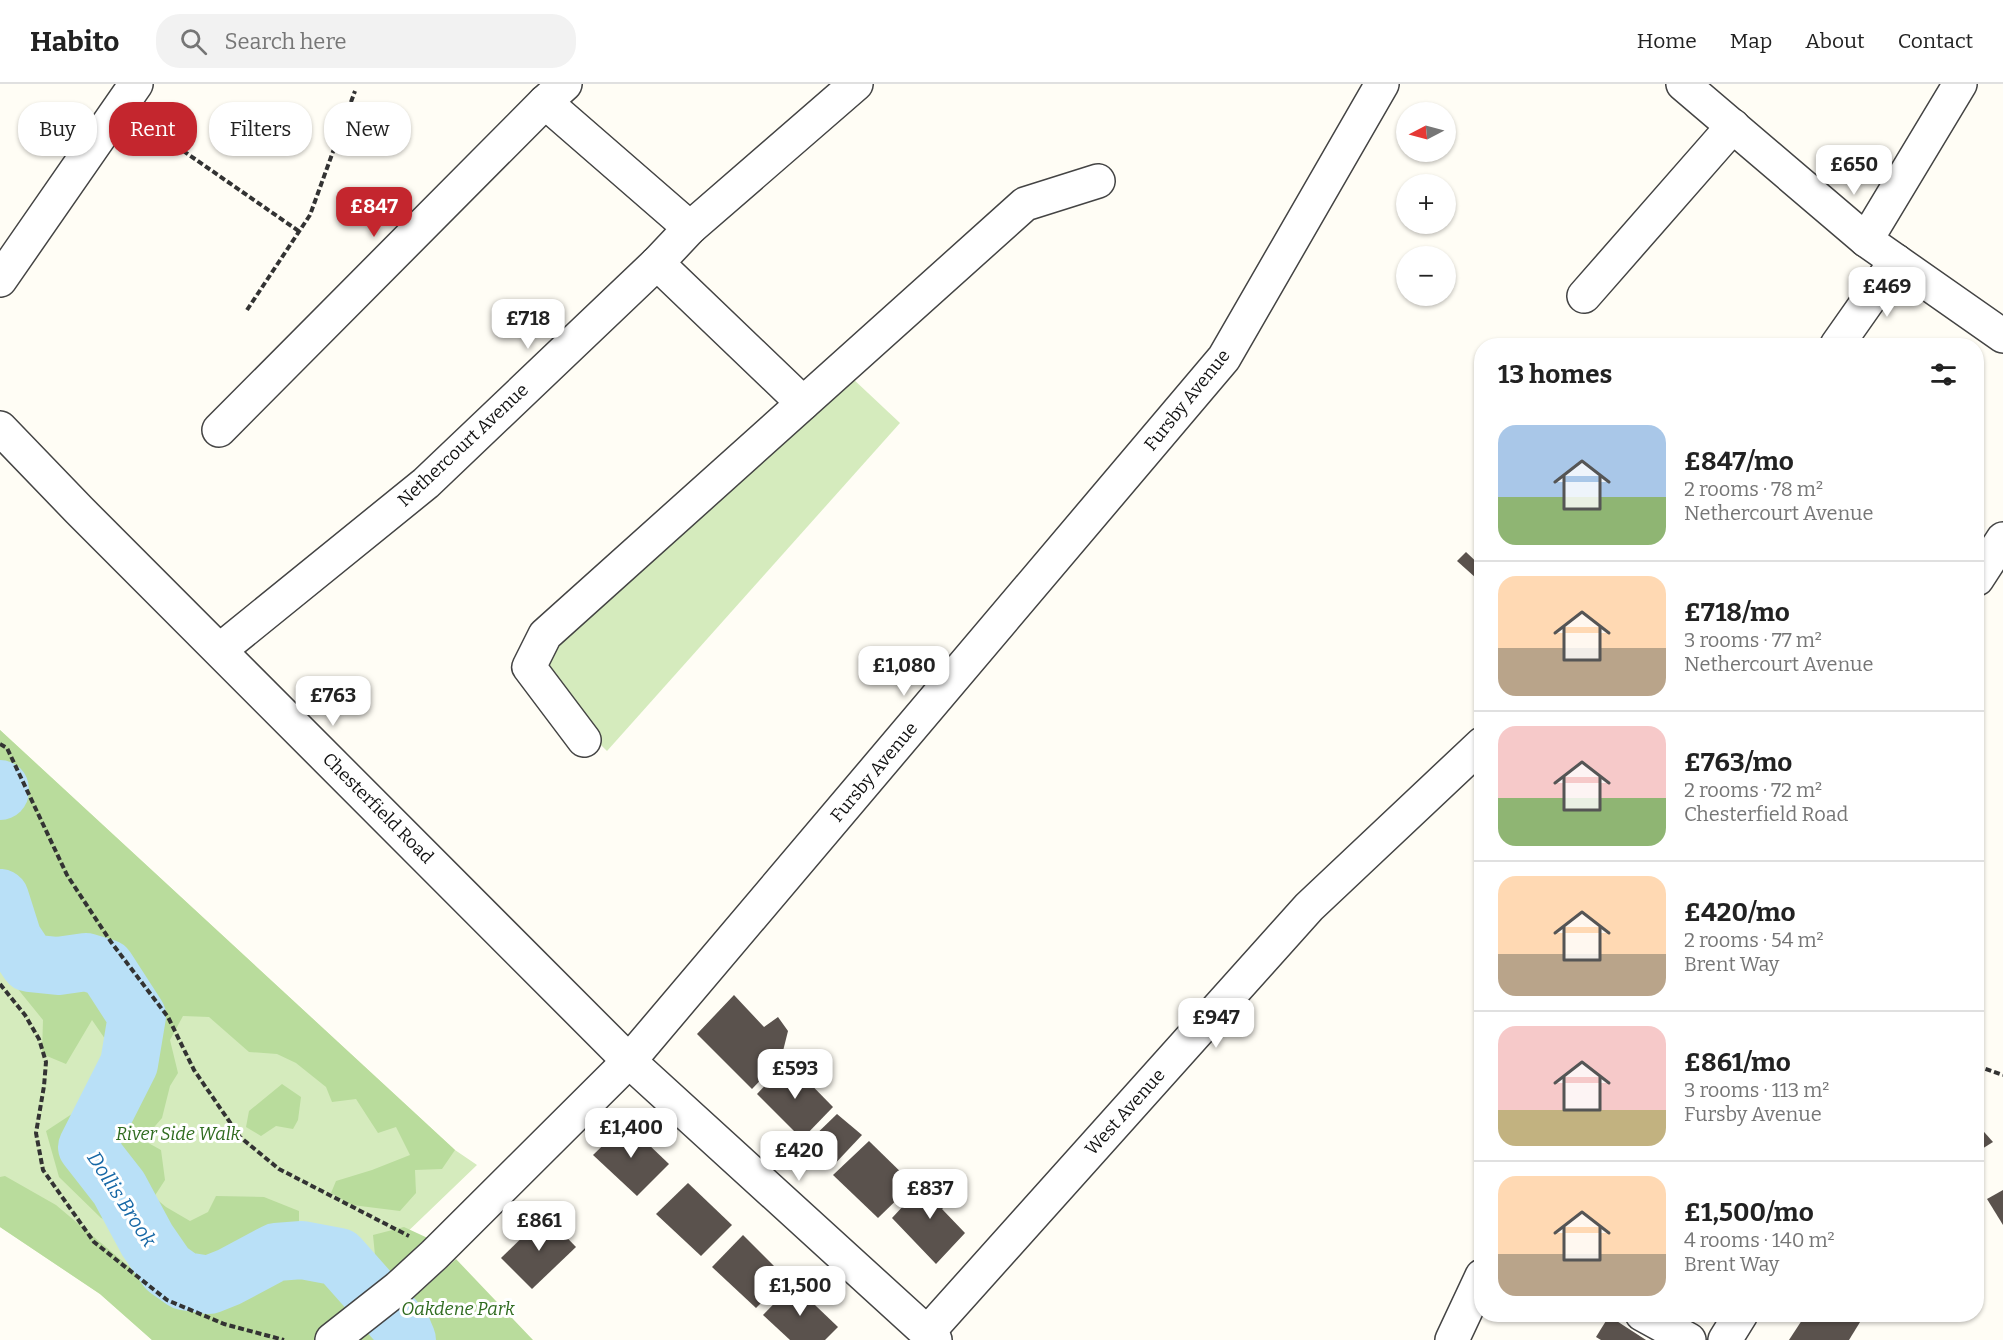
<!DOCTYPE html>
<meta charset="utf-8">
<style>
:root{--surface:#fff;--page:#f2f2f2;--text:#222;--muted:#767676;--line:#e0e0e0;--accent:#c4262e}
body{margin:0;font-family:Bitter,serif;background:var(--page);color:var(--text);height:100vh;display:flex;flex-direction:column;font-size:22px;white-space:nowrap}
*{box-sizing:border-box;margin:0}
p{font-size:20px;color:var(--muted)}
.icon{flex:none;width:33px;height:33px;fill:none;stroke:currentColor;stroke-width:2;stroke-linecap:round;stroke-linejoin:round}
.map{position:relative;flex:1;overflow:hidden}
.panel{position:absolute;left:1474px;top:254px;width:510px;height:984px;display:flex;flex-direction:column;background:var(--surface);border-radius:24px;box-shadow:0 2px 4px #0004}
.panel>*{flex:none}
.top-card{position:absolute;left:18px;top:18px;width:570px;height:54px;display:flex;gap:12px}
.needle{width:39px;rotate:264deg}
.controls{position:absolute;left:1396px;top:18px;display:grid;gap:12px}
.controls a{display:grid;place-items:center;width:60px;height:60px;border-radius:50%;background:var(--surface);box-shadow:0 2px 4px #0004;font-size:30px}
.price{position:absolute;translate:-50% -51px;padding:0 14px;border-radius:12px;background:#fff;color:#222;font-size:20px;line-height:39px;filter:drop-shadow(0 2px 3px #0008)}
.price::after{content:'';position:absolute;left:50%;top:36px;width:18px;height:14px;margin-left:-9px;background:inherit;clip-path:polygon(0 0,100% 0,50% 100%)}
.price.selected{background:var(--accent);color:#fff}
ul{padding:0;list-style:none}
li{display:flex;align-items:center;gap:18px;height:150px;padding:0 24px}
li+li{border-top:2px solid var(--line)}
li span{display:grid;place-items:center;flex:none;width:168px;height:120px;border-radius:18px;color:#555}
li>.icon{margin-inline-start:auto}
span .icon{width:72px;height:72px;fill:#fffc;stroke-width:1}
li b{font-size:26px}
h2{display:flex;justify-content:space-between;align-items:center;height:72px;padding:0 24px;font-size:26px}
.tag{padding:0 21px;border-radius:24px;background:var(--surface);box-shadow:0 2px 4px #0004;font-size:21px;line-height:54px}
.tag.selected{background:var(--accent);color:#fff}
header{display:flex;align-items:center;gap:36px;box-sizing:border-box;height:84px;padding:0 30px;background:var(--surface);border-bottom:2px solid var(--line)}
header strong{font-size:28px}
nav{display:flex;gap:33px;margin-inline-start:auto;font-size:21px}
.search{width:420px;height:54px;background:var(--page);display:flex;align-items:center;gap:15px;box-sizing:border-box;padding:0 21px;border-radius:24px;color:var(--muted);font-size:22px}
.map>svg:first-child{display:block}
</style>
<header>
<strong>Habito</strong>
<div class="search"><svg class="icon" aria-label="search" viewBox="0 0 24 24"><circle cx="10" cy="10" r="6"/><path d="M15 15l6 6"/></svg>Search here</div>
<nav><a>Home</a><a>Map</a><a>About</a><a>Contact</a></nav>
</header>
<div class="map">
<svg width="2003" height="1256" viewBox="0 0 2003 1256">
<rect width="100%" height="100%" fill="#fffdf5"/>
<g fill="#d5ebbd">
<polygon points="835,278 900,339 607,667 513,575"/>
<polygon points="0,646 455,1066 477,1081 349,1204 152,1256 100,1210 0,1143"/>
</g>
<g fill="#b9dc9c">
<polygon points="0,646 455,1066 442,1085 415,1086 416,1109 400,1127 352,1121 331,1109 336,1097 372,1086 410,1071 396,1043 378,1049 356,1015 332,1018 326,1003 296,979 277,970 249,968 209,933 183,932 170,956 178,989 170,1002 162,1034 143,1056 161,1066 165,1096 154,1113 166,1123 190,1137 208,1128 216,1112 264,1113 299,1127 299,1150 365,1181 375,1171 373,1151 404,1143 432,1156 420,1208 456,1175 533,1256 152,1256 100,1210 0,1143 0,1093 5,1092 56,1121 132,1185 156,1190 130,1145 101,1134 59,1093 46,1047 78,1026 87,1000 95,985 112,965 92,936 66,980 42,970 43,936 0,883"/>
<polygon points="282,1000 301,1013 298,1036 293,1045 276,1042 261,1052 246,1043 249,1027"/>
</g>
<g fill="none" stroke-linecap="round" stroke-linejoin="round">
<g stroke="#b9e0f7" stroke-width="58">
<polyline points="0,705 0,707"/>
<polyline points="0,814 13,855 29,879 58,882 86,878 106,884 137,932 129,980 87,1063 119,1104 147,1156 167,1185 184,1197 209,1201 229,1193 276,1168 302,1166 339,1173 402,1244 407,1256"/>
</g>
</g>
<g fill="#5a524d">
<polygon points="1466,468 1482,483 1482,487 1476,494 1457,477"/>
<polygon points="734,911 764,943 778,933 788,947 781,975 752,1005 697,950"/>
<polygon points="788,977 833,1023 802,1055 757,1010"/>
<polygon points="837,1030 862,1051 830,1085 806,1060"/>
<polygon points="626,1039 669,1080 637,1112 593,1071"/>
<polygon points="1977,1040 1993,1058 1977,1068"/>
<polygon points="869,1057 913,1100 878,1134 833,1091"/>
<polygon points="932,1091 955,1113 942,1125 965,1149 936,1180 892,1134"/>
<polygon points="688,1099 732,1141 701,1172 656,1130"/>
<polygon points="2003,1106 2003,1141 1987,1115"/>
<polygon points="545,1131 576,1163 532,1205 501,1174"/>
<polygon points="743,1151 786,1194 756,1224 712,1183"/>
<polygon points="793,1200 838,1243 825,1256 790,1256 763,1231"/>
<polygon points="1806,1230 1865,1230 1849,1256 1789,1256"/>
<polygon points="1609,1232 1646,1256 1601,1256 1596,1253"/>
</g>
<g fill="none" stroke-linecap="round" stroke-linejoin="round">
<defs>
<g id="minor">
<polyline points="1683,0 1866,156 2003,252"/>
<polyline points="545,18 690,144"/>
<polyline points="1866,156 1960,0"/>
<polyline points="657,179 803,319"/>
<polyline points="0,196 136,0"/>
<polyline points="1584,212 1733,42"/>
<polyline points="1837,261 1896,177"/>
<polyline points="0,344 79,426 629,977 935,1256"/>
<polyline points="219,346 545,18 565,0"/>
<polyline points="1977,495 2003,455"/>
<polyline points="220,566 426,399 657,179 690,144 856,0"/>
<polyline points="584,656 529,583 545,551 1025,120 1098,97"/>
<polyline points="1642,1230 1689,1256"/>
<polyline points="927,1249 1309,823 1482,660"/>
<polyline points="332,1256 398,1204 434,1171 629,977 1224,274 1382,0"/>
<polyline points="1452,1256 1482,1192"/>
<polyline points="1725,1256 1741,1230"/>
</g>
</defs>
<use href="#minor" stroke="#444" stroke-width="36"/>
<g stroke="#333" stroke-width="4" stroke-dasharray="6 3" stroke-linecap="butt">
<polyline points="146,41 300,148"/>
<polyline points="247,226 310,131 355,7"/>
<polyline points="0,660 7,664 67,791 111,858 168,933 194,986 240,1053 279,1085 409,1152"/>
<polyline points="0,900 25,931 39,955 46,978 44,1002 36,1049 43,1086 94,1158 167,1216 224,1240 284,1256"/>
<polyline points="1977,982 2003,991"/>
</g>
<use href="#minor" stroke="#fff" stroke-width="33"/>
</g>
<g text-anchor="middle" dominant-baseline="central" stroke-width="6" stroke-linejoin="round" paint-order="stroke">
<g font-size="18" fill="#111" stroke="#fff">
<text transform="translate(1187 316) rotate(-51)">Fursby Avenue</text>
<text transform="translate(463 361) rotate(-43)">Nethercourt Avenue</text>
<text transform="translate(874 688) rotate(-50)">Fursby Avenue</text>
<text transform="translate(378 724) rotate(45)">Chesterfield Road</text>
<text transform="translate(1125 1028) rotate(-48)">West Avenue</text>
</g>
<g font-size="18" font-style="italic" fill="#2f6b1f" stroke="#fff">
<text x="178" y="1050">River Side Walk</text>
<text x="458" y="1225">Oakdene Park</text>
</g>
<g font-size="20" font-style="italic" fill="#1768a6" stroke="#fff">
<text transform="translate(122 1115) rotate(57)">Dollis Brook</text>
</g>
</g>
</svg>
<div class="controls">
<a><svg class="needle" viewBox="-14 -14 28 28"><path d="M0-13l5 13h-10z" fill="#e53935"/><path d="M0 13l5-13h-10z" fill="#767676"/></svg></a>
<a>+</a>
<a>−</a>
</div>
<b class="price" style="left:1854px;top:112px">£650</b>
<b class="price selected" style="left:374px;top:154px">£847</b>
<b class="price" style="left:1887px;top:234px">£469</b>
<b class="price" style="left:528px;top:266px">£718</b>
<b class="price" style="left:904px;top:613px">£1,080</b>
<b class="price" style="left:333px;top:643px">£763</b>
<b class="price" style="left:1216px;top:965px">£947</b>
<b class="price" style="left:795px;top:1016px">£593</b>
<b class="price" style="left:631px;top:1075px">£1,400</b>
<b class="price" style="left:799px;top:1098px">£420</b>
<b class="price" style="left:930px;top:1136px">£837</b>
<b class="price" style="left:539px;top:1168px">£861</b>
<b class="price" style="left:800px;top:1233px">£1,500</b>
<div class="top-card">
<a class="tag">Buy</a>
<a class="tag selected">Rent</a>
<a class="tag">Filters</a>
<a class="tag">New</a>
</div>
<section class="panel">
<h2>13 homes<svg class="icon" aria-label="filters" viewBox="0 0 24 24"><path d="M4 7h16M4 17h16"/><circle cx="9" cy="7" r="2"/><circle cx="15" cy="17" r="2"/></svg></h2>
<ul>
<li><span style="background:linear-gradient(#a9c7e8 60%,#8fb573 0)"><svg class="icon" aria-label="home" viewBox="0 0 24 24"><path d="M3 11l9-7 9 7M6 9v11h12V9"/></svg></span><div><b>£847/mo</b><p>2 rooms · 78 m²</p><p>Nethercourt Avenue</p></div></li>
<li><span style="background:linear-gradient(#ffd9b3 60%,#b9a48a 0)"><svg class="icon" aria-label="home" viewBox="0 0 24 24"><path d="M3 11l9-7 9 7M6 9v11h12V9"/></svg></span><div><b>£718/mo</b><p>3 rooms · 77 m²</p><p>Nethercourt Avenue</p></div></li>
<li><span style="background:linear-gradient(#f6c9c9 60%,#8fb573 0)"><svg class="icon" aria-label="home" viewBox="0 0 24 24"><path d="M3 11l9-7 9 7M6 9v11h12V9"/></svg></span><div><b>£763/mo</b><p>2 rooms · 72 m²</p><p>Chesterfield Road</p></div></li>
<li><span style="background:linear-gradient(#ffd9b3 65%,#b9a48a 0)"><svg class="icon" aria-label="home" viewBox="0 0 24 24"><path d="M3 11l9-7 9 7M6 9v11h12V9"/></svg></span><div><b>£420/mo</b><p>2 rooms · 54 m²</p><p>Brent Way</p></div></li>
<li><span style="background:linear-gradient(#f6c9c9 70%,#c2b280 0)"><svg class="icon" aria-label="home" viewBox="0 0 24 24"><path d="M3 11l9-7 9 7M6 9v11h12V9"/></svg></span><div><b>£861/mo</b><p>3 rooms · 113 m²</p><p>Fursby Avenue</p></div></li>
<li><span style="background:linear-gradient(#ffd9b3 65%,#b9a48a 0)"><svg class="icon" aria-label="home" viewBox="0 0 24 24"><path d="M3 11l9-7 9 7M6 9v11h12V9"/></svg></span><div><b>£1,500/mo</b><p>4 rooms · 140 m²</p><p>Brent Way</p></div></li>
</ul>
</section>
</div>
